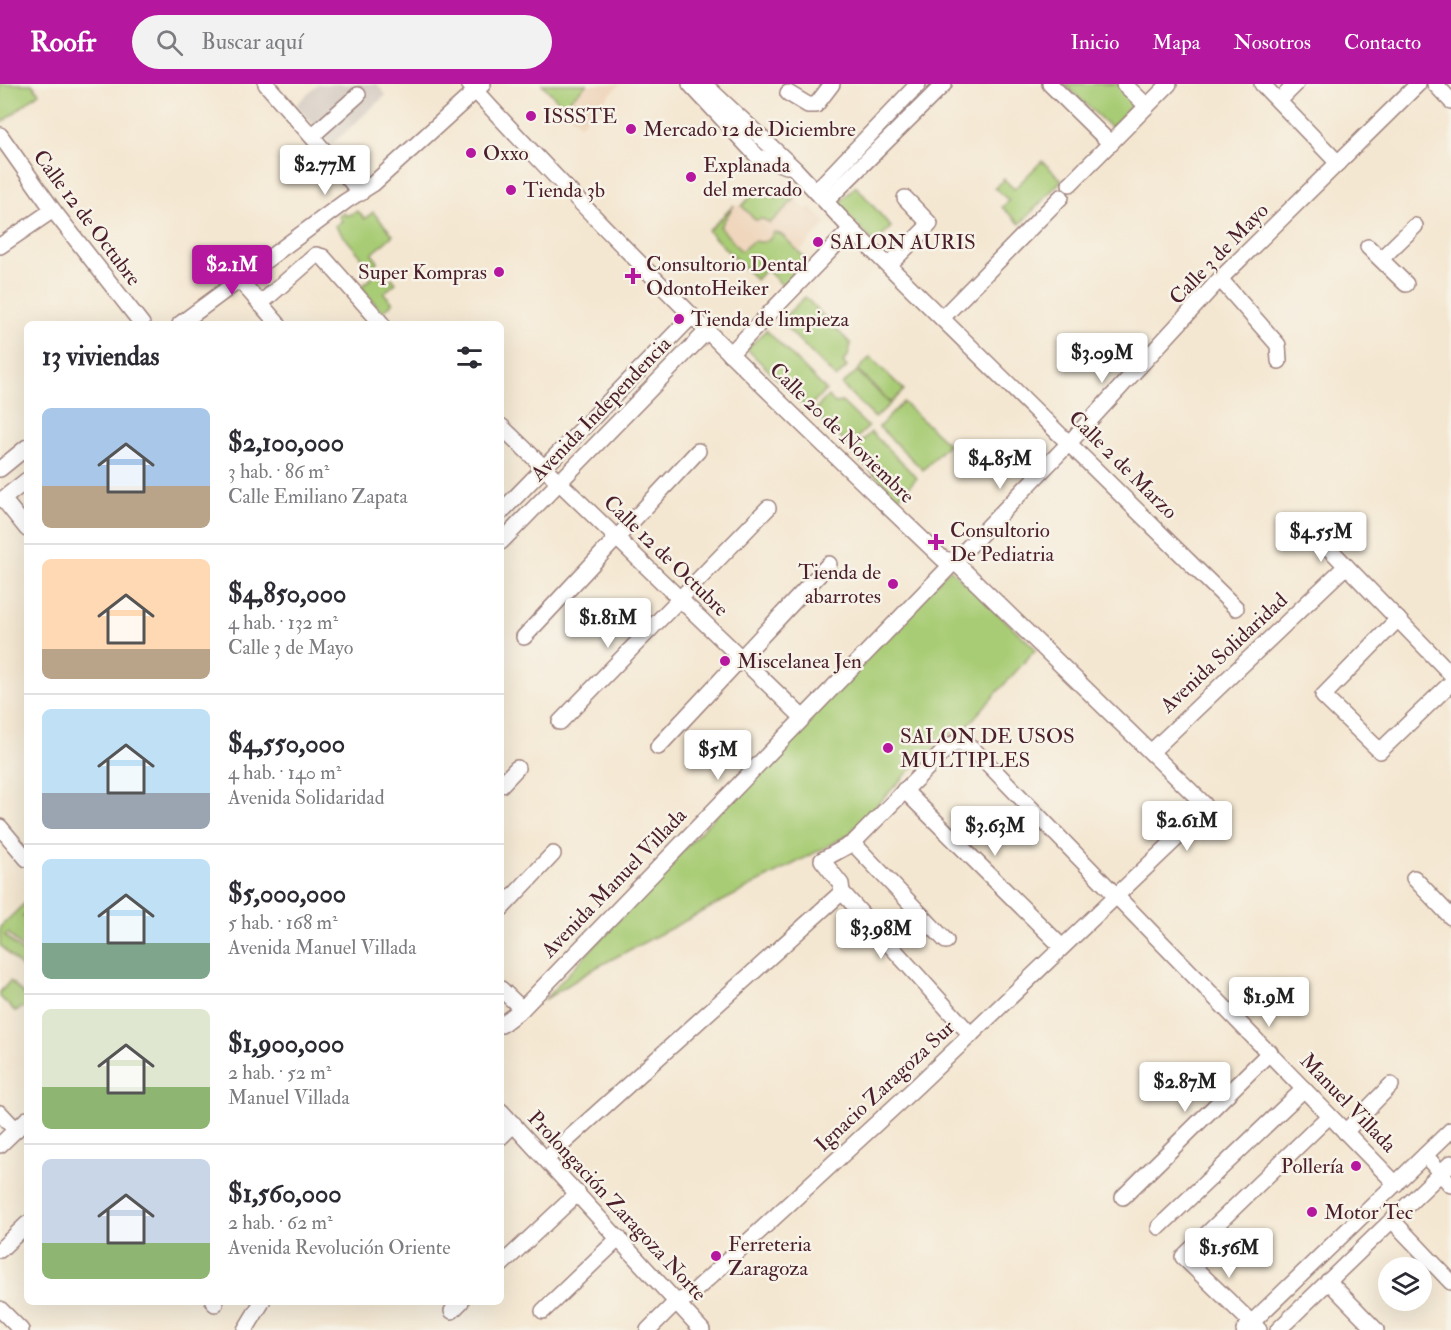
<!DOCTYPE html>
<html lang="es">
<meta charset="utf-8">
<style>
:root{--surface:#fff;--page:#f2f2f3;--text:#2b2b33;--muted:#7c7c81;--line:#e1e1e2;--accent:#b5179e}
body{margin:0;font-family:"IM FELL Double Pica",serif;background:var(--page);color:var(--text);height:100vh;display:flex;flex-direction:column;font-size:22px;white-space:nowrap}
*{box-sizing:border-box;margin:0}
p{font-size:20px;color:var(--muted)}
.icon{flex:none;width:33px;height:33px;fill:none;stroke:currentColor;stroke-width:2;stroke-linecap:round;stroke-linejoin:round}
.map{position:relative;flex:1;overflow:hidden}
.panel{position:absolute;left:24px;top:237px;width:480px;height:984px;display:flex;flex-direction:column;background:var(--surface);border-radius:9px;box-shadow:0 6px 24px #0002}
.panel>*{flex:none}
.fabs{position:absolute;left:1378px;top:1173px;display:grid;gap:12px}
.fabs a{display:grid;place-items:center;width:54px;height:54px;border-radius:50%;background:var(--surface);box-shadow:0 6px 24px #0002;font-size:30px}
.price{position:absolute;translate:-50% -51px;padding:0 14px;border-radius:6px;background:#fff;color:#222;font-size:20px;line-height:39px;filter:drop-shadow(0 2px 3px #0008)}
.price::after{content:'';position:absolute;left:50%;top:36px;width:18px;height:14px;margin-left:-9px;background:inherit;clip-path:polygon(0 0,100% 0,50% 100%)}
.price.on{background:var(--accent);color:#fff}
ul{padding:0;list-style:none}
li{display:flex;align-items:center;gap:18px;height:150px;padding:0 18px}
li+li{border-top:2px solid var(--line)}
li span{display:grid;place-items:center;flex:none;width:168px;height:120px;border-radius:9px;color:#555}
li>.icon{margin-inline-start:auto}
span .icon{width:72px;height:72px;fill:#fffc;stroke-width:1}
li b{font-size:26px}
h2{display:flex;justify-content:space-between;align-items:center;height:72px;padding:0 18px;font-size:26px}
header{display:flex;align-items:center;gap:36px;box-sizing:border-box;height:84px;padding:0 30px;background:var(--accent);color:#fff}
header strong{font-size:28px}
nav{display:flex;gap:33px;margin-inline-start:auto;font-size:21px}
.search{width:420px;height:54px;background:var(--page);display:flex;align-items:center;gap:15px;box-sizing:border-box;padding:0 21px;border-radius:33px;color:var(--muted);font-size:22px}
.map>svg:first-child{display:block}
</style>
<header>
<strong>Roofr</strong>
<div class="search"><svg class="icon" aria-label="search" viewBox="0 0 24 24"><circle cx="10" cy="10" r="6"/><path d="M15 15l6 6"/></svg>Buscar aquí</div>
<nav><a>Inicio</a><a>Mapa</a><a>Nosotros</a><a>Contacto</a></nav>
</header>
<div class="map">
<svg width="1451" height="1246" viewBox="0 0 1451 1246">
<rect width="100%" height="100%" fill="#f7f3e8"/>
<filter id="ink" filterUnits="userSpaceOnUse"><feTurbulence type="fractalNoise" baseFrequency=".0167" numOctaves="2"/><feDisplacementMap in="SourceGraphic" scale="12" xChannelSelector="R" yChannelSelector="G"/><feConvolveMatrix kernelMatrix="1 2 1 2 8 2 1 2 1" color-interpolation-filters="sRGB"/></filter>
<filter id="wash" filterUnits="userSpaceOnUse"><feTurbulence type="fractalNoise" baseFrequency=".008" numOctaves="4" result="noise"/><feDisplacementMap in="SourceGraphic" scale="24" xChannelSelector="R" yChannelSelector="G"/><feGaussianBlur stdDeviation="1.35" result="paint"/><feColorMatrix in="noise" values="0 0 0 0 0 0 0 0 0 0 0 0 0 0 0 0 0 1.4 0 .05"/><feComposite in="paint" operator="in"/></filter>
<g filter="url(#wash)">
<rect width="100%" height="100%" fill="#f4e7d1"/>
<g fill="#efd6bc">
<polygon points="541,0 620,0 580,41"/>
<polygon points="753,110 795,115 806,126 810,123 827,139 799,168 808,177 784,203 766,185 756,196 708,147 734,121 742,122"/>
</g>
<polygon fill="#cdc2b9" points="318,0 377,0 386,11 331,61 296,21"/>
<g fill="#a8cc75" stroke="#797650" stroke-width="1.5">
<polygon points="0,0 32,0 39,9 3,38 0,34"/>
<polygon points="542,0 587,0 563,22"/>
<polygon points="1064,0 1118,0 1136,17 1111,44"/>
<polygon points="1042,77 1062,96 1020,140 1002,123 1009,117 995,104 1004,95 1014,105"/>
<polygon points="856,102 891,143 875,159 837,121"/>
<polygon points="753,110 795,115 770,139 763,135 755,136 742,122"/>
<path d="M734,121L720,143L741,167L753,157C764,159 769,159 774,148L782,151L808,177L784,203L766,185L756,196L708,147Z"/>
<polygon points="358,127 365,135 373,128 393,151 372,170 378,178 371,184 335,142 342,137 339,132 343,128 346,132"/>
<polygon points="377,189 386,199 392,194 396,199 384,209 393,219 382,228 361,203"/>
<polygon points="805,213 851,260 848,272 843,278 847,283 836,294 780,237"/>
<polygon points="766,246 826,306 807,325 747,265"/>
<polygon points="870,273 904,306 891,319 858,286"/>
<polygon points="857,287 890,320 875,334 842,301"/>
<polygon points="828,312 835,319 842,318 868,343 849,362 813,328"/>
<polygon points="903,318 948,360 923,386 879,343"/>
<polygon points="871,348 917,394 898,414 852,368"/>
<polygon points="950,485 1036,565 967,642 948,653 920,676 847,752 597,883 544,916 766,677"/>
<polygon points="27,817 27,828 22,834 27,830 27,869 8,849 5,851 27,873 27,889 0,861 0,843"/>
<polygon points="10,897 27,913 27,922 15,927 0,913 0,908"/>
</g>
</g>
<g filter="url(#ink)">
<g fill="none" stroke-linecap="round" stroke-linejoin="round">
<defs>
<g id="street">
<polyline points="266,0 361,109"/>
<path d="M469,0C620,165 781,321 943,475L954,477L1204,720L1202,730L917,1002L688,1213L677,1217L648,1246"/>
<polyline points="690,0 758,73 787,82"/>
<polyline points="704,0 795,85 851,145 1236,524"/>
<polyline points="1050,0 1111,60"/>
<polyline points="1124,0 1147,22"/>
<polyline points="1262,0 1338,79"/>
<polyline points="1435,0 1451,17"/>
<polyline points="788,9 808,21 816,21 832,0"/>
<polyline points="1279,17 1296,0"/>
<polyline points="0,51 53,126 142,240"/>
<polyline points="312,52 358,11"/>
<polyline points="1070,100 1169,0"/>
<polyline points="816,107 918,0"/>
<polyline points="826,117 944,0"/>
<polyline points="0,162 53,126"/>
<polyline points="1368,163 1406,200"/>
<polyline points="1381,175 1415,142"/>
<polyline points="889,181 930,140 905,114"/>
<polyline points="245,191 244,201 278,240"/>
<polyline points="1220,195 1278,261 1279,277"/>
<polyline points="260,220 316,171 323,173 382,240"/>
<polyline points="942,234 1061,113"/>
<polyline points="180,240 346,117 373,100 483,0"/>
<polyline points="730,270 851,145"/>
<polyline points="501,342 802,633"/>
<polyline points="0,385 27,363"/>
<polyline points="27,396 3,415 27,445"/>
<polyline points="501,428 692,232"/>
<polyline points="1319,454 1451,590"/>
<polyline points="501,458 707,247"/>
<polyline points="1398,535 1323,612 1380,667 1451,599"/>
<polyline points="524,553 698,367"/>
<polyline points="560,638 768,424"/>
<polyline points="658,663 829,480"/>
<polyline points="1151,668 1346,482"/>
<polyline points="501,701 517,684"/>
<polyline points="904,706 1062,863"/>
<polyline points="0,743 27,775"/>
<polyline points="853,759 946,857"/>
<polyline points="1414,794 1451,833"/>
<polyline points="501,825 553,770"/>
<polyline points="501,905 522,925"/>
<polyline points="501,941 522,925 1070,358 1220,195 1418,0"/>
<polyline points="971,951 842,808 841,800 822,776 853,759 948,663 959,657 973,665 991,683 1396,1100"/>
<polyline points="501,1027 702,1246"/>
<polyline points="0,1029 16,1046"/>
<polyline points="1345,1048 1391,1001"/>
<polyline points="501,1053 514,1040"/>
<polyline points="0,1061 27,1035"/>
<polyline points="1425,1071 1451,1101"/>
<polyline points="546,1075 842,808"/>
<polyline points="1123,1113 1270,968"/>
<polyline points="1392,1136 1451,1198"/>
<polyline points="1159,1143 1304,1005"/>
<polyline points="0,1166 27,1140"/>
<polyline points="501,1181 578,1109"/>
<polyline points="1328,1197 1376,1246"/>
<polyline points="213,1218 215,1220"/>
<polyline points="0,1225 21,1246"/>
<polyline points="452,1227 461,1218"/>
<polyline points="543,1227 619,1154"/>
<polyline points="245,1246 262,1218"/>
<polyline points="1244,1246 1451,1046"/>
<polyline points="1259,1246 1183,1173 1329,1032"/>
<polyline points="1278,1246 1451,1079"/>
</g>
</defs>
<use href="#street" stroke="#9f837e" stroke-width="18"/>
<use href="#street" stroke="#fff" stroke-width="15"/>
</g>
</g>
<g fill="#b5179e" stroke="#f7f3e8" stroke-width="2">
<circle cx="531" cy="32" r="6"/>
<circle cx="631" cy="45" r="6"/>
<circle cx="471" cy="69" r="6"/>
<circle cx="691" cy="93" r="6"/>
<circle cx="511" cy="106" r="6"/>
<circle cx="818" cy="158" r="6"/>
<circle cx="499" cy="188" r="6"/>
<path d="M630 183h6v6h6v6h-6v6h-6v-6h-6v-6h6z"/>
<circle cx="679" cy="235" r="6"/>
<path d="M933 449h6v6h6v6h-6v6h-6v-6h-6v-6h6z"/>
<circle cx="893" cy="500" r="6"/>
<circle cx="725" cy="577" r="6"/>
<circle cx="888" cy="664" r="6"/>
<circle cx="1356" cy="1082" r="6"/>
<circle cx="1312" cy="1128" r="6"/>
<circle cx="716" cy="1172" r="6"/>
</g>
<g text-anchor="middle" dominant-baseline="central" stroke-width="5" stroke-linejoin="round" paint-order="stroke">
<g font-size="21" fill="#4a1f2b" stroke="#f7f3e8" text-anchor="start">
<text x="543" y="32">ISSSTE</text>
<text x="643" y="45">Mercado 12 de Diciembre</text>
<text x="483" y="69">Oxxo</text>
<text x="703" y="81">Explanada<tspan x="703" dy="24">del mercado</tspan></text>
<text x="523" y="106">Tienda 3b</text>
<text x="830" y="158">SALON AURIS</text>
<text x="646" y="180">Consultorio Dental<tspan x="646" dy="24">OdontoHeiker</tspan></text>
<text x="487" y="188" text-anchor="end">Super Kompras</text>
<text x="691" y="235">Tienda de limpieza</text>
<text x="950" y="446">Consultorio<tspan x="950" dy="24">De Pediatria</tspan></text>
<text x="881" y="488" text-anchor="end">Tienda de<tspan x="881" dy="24">abarrotes</tspan></text>
<text x="737" y="577">Miscelanea Jen</text>
<text x="900" y="652">SALON DE USOS<tspan x="900" dy="24">MULTIPLES</tspan></text>
<text x="1344" y="1082" text-anchor="end">Pollería</text>
<text x="1324" y="1128">Motor Tec</text>
<text x="728" y="1160">Ferreteria<tspan x="728" dy="24">Zaragoza</tspan></text>
</g>
<g font-size="21" fill="#4a1f2b" stroke="#f7f3e8">
<text transform="translate(87 134) rotate(53)">Calle 12 de Octubre</text>
<text transform="translate(1219 170) rotate(-46)">Calle 3 de Mayo</text>
<text transform="translate(601 325) rotate(-46)">Avenida Independencia</text>
<text transform="translate(842 349) rotate(44)">Calle 20 de Noviembre</text>
<text transform="translate(1123 381) rotate(45)">Calle 2 de Marzo</text>
<text transform="translate(666 472) rotate(44)">Calle 12 de Octubre</text>
<text transform="translate(1224 569) rotate(-43)">Avenida Solidaridad</text>
<text transform="translate(614 799) rotate(-46)">Avenida Manuel Villada</text>
<text transform="translate(885 1002) rotate(-43)">Ignacio Zaragoza Sur</text>
<text transform="translate(1348 1019) rotate(46)">Manuel Villada</text>
<text transform="translate(617 1122) rotate(47)">Prolongación Zaragoza Norte</text>
</g>
</g>
</svg>
<div class="fabs">
<a><svg class="icon" aria-label="layers" viewBox="0 0 24 24"><path d="M12 4l9 5-9 5-9-5zM3 14l9 5 9-5"/></svg></a>
</div>
<b class="price" style="left:325px;top:112px">$2.77M</b>
<b class="price on" style="left:232px;top:212px">$2.1M</b>
<b class="price" style="left:1102px;top:300px">$3.09M</b>
<b class="price" style="left:1000px;top:406px">$4.85M</b>
<b class="price" style="left:1321px;top:479px">$4.55M</b>
<b class="price" style="left:608px;top:565px">$1.81M</b>
<b class="price" style="left:718px;top:697px">$5M</b>
<b class="price" style="left:1187px;top:768px">$2.61M</b>
<b class="price" style="left:995px;top:773px">$3.63M</b>
<b class="price" style="left:881px;top:876px">$3.98M</b>
<b class="price" style="left:1269px;top:944px">$1.9M</b>
<b class="price" style="left:1185px;top:1029px">$2.87M</b>
<b class="price" style="left:1229px;top:1195px">$1.56M</b>
<section class="panel">
<h2>13 viviendas<svg class="icon" aria-label="filters" viewBox="0 0 24 24"><path d="M4 7h16M4 17h16"/><circle cx="9" cy="7" r="2"/><circle cx="15" cy="17" r="2"/></svg></h2>
<ul>
<li><span style="background:linear-gradient(#a9c7e8 65%,#b9a48a 0)"><svg class="icon" aria-label="home" viewBox="0 0 24 24"><path d="M3 11l9-7 9 7M6 9v11h12V9"/></svg></span><div><b>$2,100,000</b><p>3 hab. · 86 m²</p><p>Calle Emiliano Zapata</p></div></li>
<li><span style="background:linear-gradient(#ffd9b3 75%,#b9a48a 0)"><svg class="icon" aria-label="home" viewBox="0 0 24 24"><path d="M3 11l9-7 9 7M6 9v11h12V9"/></svg></span><div><b>$4,850,000</b><p>4 hab. · 132 m²</p><p>Calle 3 de Mayo</p></div></li>
<li><span style="background:linear-gradient(#bfe0f5 70%,#9aa5b1 0)"><svg class="icon" aria-label="home" viewBox="0 0 24 24"><path d="M3 11l9-7 9 7M6 9v11h12V9"/></svg></span><div><b>$4,550,000</b><p>4 hab. · 140 m²</p><p>Avenida Solidaridad</p></div></li>
<li><span style="background:linear-gradient(#bfe0f5 70%,#7fa58c 0)"><svg class="icon" aria-label="home" viewBox="0 0 24 24"><path d="M3 11l9-7 9 7M6 9v11h12V9"/></svg></span><div><b>$5,000,000</b><p>5 hab. · 168 m²</p><p>Avenida Manuel Villada</p></div></li>
<li><span style="background:linear-gradient(#dfe7d0 65%,#8fb573 0)"><svg class="icon" aria-label="home" viewBox="0 0 24 24"><path d="M3 11l9-7 9 7M6 9v11h12V9"/></svg></span><div><b>$1,900,000</b><p>2 hab. · 52 m²</p><p>Manuel Villada</p></div></li>
<li><span style="background:linear-gradient(#c9d6e8 70%,#8fb573 0)"><svg class="icon" aria-label="home" viewBox="0 0 24 24"><path d="M3 11l9-7 9 7M6 9v11h12V9"/></svg></span><div><b>$1,560,000</b><p>2 hab. · 62 m²</p><p>Avenida Revolución Oriente</p></div></li>
</ul>
</section>
</div>
